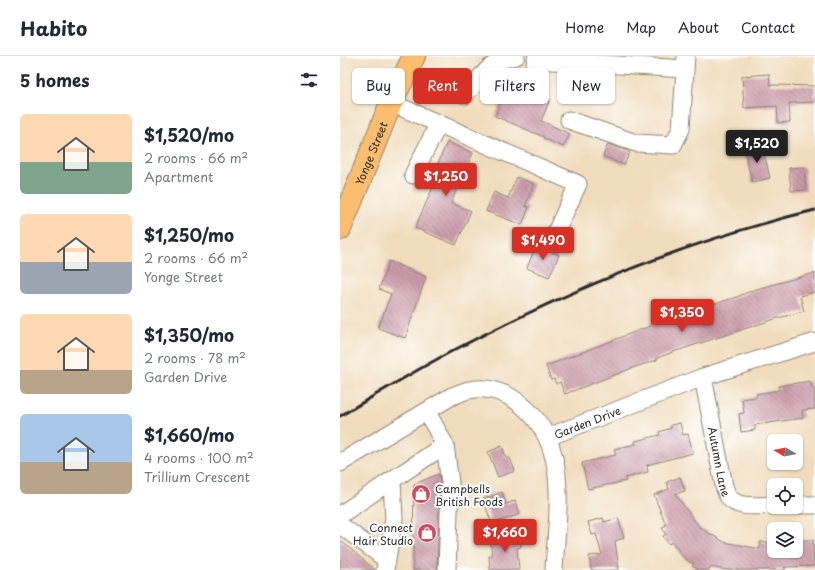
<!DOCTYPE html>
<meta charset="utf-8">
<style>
:root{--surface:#fff;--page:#f2f2f3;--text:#1f2937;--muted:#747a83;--line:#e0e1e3;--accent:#d93025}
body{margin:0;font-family:"Playpen Sans",sans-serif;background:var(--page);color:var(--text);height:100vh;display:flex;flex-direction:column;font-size:15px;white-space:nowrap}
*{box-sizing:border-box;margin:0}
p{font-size:13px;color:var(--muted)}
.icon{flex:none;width:22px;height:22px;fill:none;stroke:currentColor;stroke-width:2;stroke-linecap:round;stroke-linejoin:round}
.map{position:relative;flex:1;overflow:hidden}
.panel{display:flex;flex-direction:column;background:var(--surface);width:340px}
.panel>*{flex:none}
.guide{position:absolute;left:12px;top:12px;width:380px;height:36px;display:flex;gap:8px}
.needle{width:26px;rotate:280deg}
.tools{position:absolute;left:427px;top:378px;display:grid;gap:8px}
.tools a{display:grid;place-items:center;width:36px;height:36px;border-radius:6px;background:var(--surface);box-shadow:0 1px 3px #0004;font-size:20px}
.price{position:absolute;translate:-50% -34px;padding:0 9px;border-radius:4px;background:var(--accent);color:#fff;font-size:13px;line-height:26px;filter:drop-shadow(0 1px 2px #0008)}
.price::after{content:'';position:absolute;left:50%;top:24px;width:12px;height:9px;margin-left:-6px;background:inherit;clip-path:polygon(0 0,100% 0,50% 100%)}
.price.current{background:#222;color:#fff}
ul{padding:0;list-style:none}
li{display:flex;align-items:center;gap:12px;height:100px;padding:0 20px}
li span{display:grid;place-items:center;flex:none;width:112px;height:80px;border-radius:6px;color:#555}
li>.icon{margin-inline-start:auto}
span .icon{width:48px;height:48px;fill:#fffc;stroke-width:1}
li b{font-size:17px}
h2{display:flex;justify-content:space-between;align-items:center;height:48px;padding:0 20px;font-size:17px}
.tag{padding:0 14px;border-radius:6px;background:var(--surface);box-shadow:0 1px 3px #0004;font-size:14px;line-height:36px}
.tag.current{background:var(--accent);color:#fff}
header{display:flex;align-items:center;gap:24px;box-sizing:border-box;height:56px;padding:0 20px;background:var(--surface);border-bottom:1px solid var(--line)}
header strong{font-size:19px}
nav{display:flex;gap:22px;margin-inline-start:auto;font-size:14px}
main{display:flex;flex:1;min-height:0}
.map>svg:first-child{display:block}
</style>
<header>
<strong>Habito</strong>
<nav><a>Home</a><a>Map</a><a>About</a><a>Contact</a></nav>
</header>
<main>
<section class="panel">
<h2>5 homes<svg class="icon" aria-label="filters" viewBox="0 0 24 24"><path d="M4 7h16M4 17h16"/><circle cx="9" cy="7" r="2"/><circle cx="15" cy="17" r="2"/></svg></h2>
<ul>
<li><span style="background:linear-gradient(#ffd9b3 60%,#7fa58c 0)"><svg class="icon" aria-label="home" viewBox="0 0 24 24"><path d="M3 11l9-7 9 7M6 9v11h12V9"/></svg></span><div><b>$1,520/mo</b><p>2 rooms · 66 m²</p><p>Apartment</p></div></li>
<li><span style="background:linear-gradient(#ffd9b3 60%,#9aa5b1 0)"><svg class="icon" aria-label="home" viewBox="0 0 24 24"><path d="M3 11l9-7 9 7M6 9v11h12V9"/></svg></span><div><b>$1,250/mo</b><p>2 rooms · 66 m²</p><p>Yonge Street</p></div></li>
<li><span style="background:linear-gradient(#ffd9b3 70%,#b9a48a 0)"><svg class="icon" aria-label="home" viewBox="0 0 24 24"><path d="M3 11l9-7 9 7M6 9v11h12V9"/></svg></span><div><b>$1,350/mo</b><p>2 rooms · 78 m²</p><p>Garden Drive</p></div></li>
<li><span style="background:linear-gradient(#a9c7e8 60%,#b9a48a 0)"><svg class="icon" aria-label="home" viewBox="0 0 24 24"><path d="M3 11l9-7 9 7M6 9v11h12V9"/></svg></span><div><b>$1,660/mo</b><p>4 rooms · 100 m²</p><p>Trillium Crescent</p></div></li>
</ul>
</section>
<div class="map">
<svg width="475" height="514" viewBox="0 0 475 514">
<defs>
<pattern id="building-back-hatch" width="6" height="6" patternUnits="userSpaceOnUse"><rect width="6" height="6" fill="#ca9aa9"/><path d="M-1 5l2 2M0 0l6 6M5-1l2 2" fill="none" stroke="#a47e8a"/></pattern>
</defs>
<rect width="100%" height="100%" fill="#fff"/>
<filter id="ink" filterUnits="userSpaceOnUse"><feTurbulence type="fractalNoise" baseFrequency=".025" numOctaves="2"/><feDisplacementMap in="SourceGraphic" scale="8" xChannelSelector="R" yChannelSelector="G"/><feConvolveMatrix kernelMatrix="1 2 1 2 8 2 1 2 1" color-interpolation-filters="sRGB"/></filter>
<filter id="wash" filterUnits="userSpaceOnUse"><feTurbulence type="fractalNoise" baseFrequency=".012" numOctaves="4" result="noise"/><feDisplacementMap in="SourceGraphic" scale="16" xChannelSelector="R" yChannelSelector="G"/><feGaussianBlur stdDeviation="0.9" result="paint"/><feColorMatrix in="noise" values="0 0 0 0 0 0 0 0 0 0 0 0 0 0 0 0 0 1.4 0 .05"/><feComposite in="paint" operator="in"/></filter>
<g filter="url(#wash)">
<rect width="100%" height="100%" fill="#f0dcbc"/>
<g id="blocks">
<g fill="url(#building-back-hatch)">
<polygon points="429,18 430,29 475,30 475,46 449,47 450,66 438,67 437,50 404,52 402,20"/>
<polygon points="166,33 193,36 210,43 201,65 230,78 223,91 203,82 204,81 155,60"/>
<polygon points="107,86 133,97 111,147 131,155 116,189 75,172 94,129 90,127"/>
<polygon points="268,88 290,96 284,109 263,100"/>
<polygon points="422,89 430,122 412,126 404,93"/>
<polygon points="464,111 466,134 451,135 449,112"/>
<polygon points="177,121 194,128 185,150 189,151 182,169 146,155 154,136 168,142"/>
<polygon points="196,189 219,199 209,221 187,212"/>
<polygon points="49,205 86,221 65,282 38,272 51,238 39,233"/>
<polygon points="475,217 475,236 460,240 464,255 435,263 333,296 317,302 317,304 295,311 225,338 220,326 216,328 214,323 211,324 206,310 310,270 310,268 397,241 413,234"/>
<polygon points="470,325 472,332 475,331 475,353 462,354 463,362 415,369 415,374 401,376 399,358 404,357 402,343 416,341 416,338 439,334 439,330"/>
<polygon points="340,367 343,379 348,378 353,397 307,409 308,416 285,422 286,425 248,433 242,407 276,399 274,393 296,388 295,385 320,379 319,376 331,372 331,369"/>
<polygon points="162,390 166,402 170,402 175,415 158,421 148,396"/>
<polygon points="99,418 100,427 97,514 73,514 74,428"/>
<polygon points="340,421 345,435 335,438 359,471 384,486 420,493 420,486 433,486 433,495 456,495 456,484 473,484 474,510 445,511 445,514 387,514 370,511 369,514 359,514 352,510 354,508 344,502 332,486 329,488 323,480 326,478 322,472 326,469 314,439 329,433 327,426"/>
<polygon points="162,436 166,448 175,445 180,458 152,468 143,443"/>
<polygon points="263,462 264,466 278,462 284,482 275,485 279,514 251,514 249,500 262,499 256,478 252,479 248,466"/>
<polygon points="179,478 181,491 177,492 179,514 150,514 149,500 152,500 150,482"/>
<polygon points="0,484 35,514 0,514"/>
</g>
</g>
</g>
<g filter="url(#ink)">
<use href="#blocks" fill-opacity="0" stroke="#8e8474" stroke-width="1"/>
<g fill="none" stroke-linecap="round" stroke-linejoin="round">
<defs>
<g id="minor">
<polyline points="197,0 196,4 345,13"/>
<polyline points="142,20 191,26 196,4"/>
<path d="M125,39C140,22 152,3 176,0"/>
<polyline points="51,47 238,128 216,176"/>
<polyline points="229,64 296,87 333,89 341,73 346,0"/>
<polyline points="73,119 99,67"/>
<path id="s1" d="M363,321L384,430C385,433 386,437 388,440C397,454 420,449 434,449"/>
<path id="s2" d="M208,381L363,321L475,286"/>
<polyline points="105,389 110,427 107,514"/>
<path d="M0,407L112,340C118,338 124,335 129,334C147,330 164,336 178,346C232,386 217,456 214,514"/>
<polyline points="456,449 475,449"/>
<polyline points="0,459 52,424"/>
<polyline points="0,469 47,504"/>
<polyline points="45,514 54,463 52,424 105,389 87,356"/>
</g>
<g id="major">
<path id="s3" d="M0,173L51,47L74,0"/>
</g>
</defs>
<use href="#minor" stroke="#8e8474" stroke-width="19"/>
<use href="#major" stroke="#8e8474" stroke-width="24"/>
<use href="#minor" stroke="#fff" stroke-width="17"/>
<use href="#major" stroke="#fbbd6e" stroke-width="22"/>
<path stroke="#2b2b2b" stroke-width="3" d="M0,360C39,337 77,313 118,292C231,233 351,184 475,154"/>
</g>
</g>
<defs>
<symbol id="shop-disc" viewBox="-11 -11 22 22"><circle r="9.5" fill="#d1495b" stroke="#fff"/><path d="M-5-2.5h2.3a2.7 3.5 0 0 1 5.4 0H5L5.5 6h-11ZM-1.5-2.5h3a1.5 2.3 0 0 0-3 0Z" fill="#fff"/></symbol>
</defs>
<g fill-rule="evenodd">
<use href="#shop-disc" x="70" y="427" width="22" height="22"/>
<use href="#shop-disc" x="76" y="466" width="22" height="22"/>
</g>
<g text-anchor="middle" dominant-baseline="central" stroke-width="4" stroke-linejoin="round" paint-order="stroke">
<g font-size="11" fill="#2b2b2b" stroke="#fff">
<text stroke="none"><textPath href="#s3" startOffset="82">Yonge Street</textPath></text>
<text stroke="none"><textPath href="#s2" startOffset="42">Garden Drive</textPath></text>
<text stroke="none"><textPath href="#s1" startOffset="86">Autumn Lane</textPath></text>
</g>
<g font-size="11" fill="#2b2b2b" stroke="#fff" text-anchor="start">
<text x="95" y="432">Campbells<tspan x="95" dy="13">British Foods</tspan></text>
<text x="73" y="471" text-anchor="end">Connect<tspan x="73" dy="13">Hair Studio</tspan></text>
</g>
</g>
</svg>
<div class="tools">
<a><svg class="needle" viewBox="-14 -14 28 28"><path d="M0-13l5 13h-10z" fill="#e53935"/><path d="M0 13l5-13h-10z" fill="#747a83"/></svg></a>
<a><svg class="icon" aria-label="locate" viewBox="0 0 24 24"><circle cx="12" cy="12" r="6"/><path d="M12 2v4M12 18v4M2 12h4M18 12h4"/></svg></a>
<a><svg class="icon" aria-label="layers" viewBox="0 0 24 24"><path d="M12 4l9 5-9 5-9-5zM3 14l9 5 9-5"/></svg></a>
</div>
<b class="price current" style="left:417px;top:108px">$1,520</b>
<b class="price" style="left:106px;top:141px">$1,250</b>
<b class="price" style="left:203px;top:205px">$1,490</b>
<b class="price" style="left:342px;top:277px">$1,350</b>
<b class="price" style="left:165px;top:497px">$1,660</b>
<div class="guide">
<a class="tag">Buy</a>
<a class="tag current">Rent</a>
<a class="tag">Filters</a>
<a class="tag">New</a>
</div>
</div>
</main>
